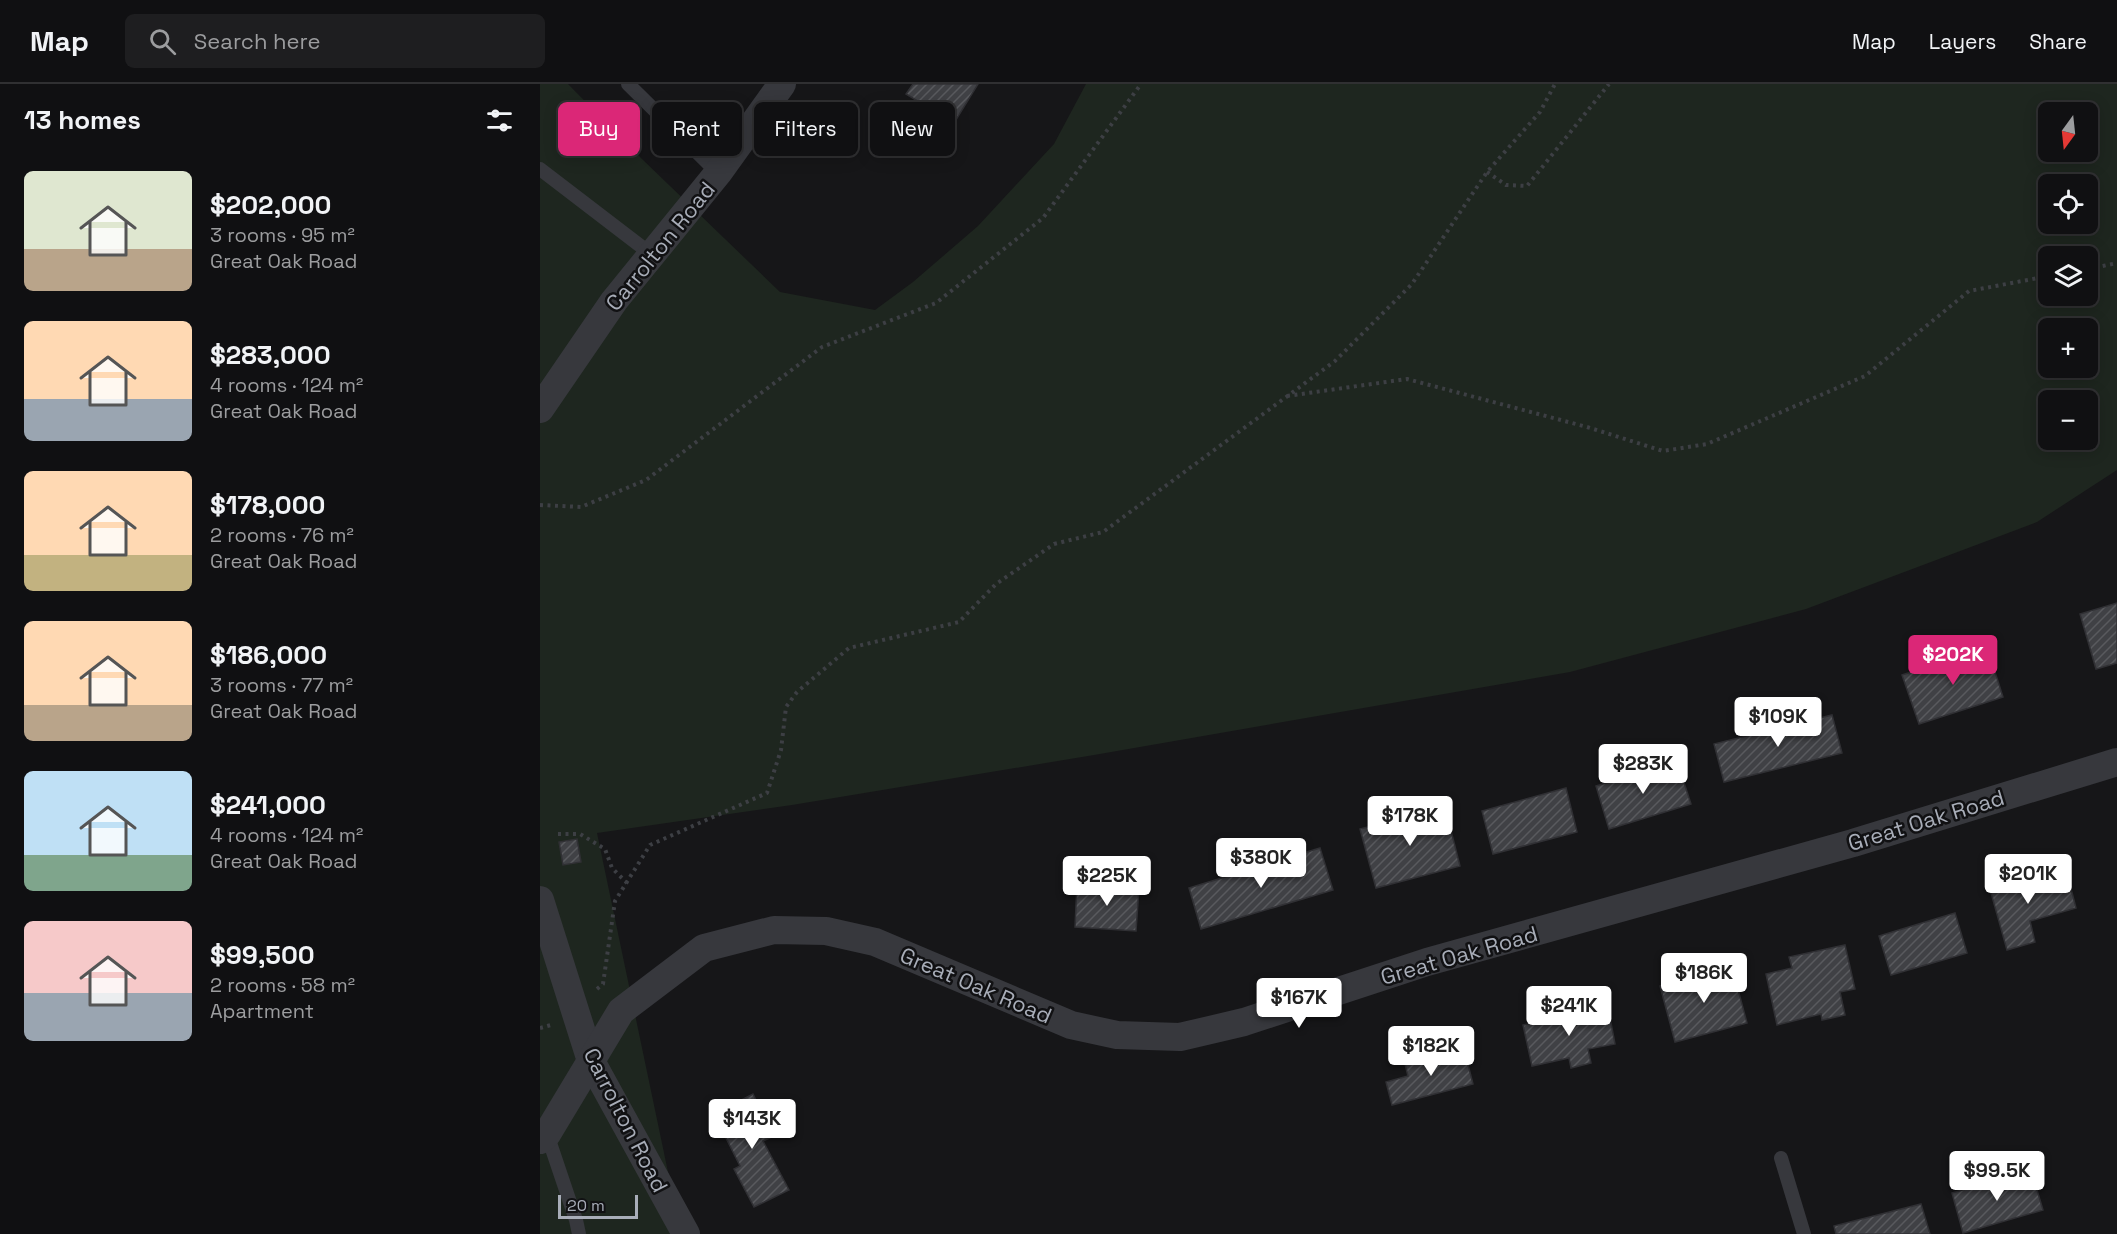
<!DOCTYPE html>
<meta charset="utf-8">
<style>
:root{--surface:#101012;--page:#1e1e20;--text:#f1f3f6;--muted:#9c9d9f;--line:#303032;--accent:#db2777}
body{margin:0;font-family:"Space Grotesk",sans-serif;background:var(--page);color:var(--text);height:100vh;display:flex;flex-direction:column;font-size:22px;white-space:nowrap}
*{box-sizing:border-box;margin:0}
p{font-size:20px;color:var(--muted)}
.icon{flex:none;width:33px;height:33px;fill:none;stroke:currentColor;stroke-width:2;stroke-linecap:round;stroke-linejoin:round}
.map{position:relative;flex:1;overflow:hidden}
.side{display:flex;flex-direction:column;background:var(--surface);width:540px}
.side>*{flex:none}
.guide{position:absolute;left:18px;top:18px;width:570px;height:54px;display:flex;gap:12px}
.needle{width:39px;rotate:195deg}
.fabs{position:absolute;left:1498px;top:18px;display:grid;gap:12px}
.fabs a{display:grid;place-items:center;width:60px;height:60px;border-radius:9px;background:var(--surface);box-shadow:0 3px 15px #0003,0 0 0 2px var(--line);font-size:30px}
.scale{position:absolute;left:18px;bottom:15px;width:80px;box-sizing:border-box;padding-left:6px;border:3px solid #a8adb8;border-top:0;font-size:16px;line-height:21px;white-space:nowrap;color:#a8adb8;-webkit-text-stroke:4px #111113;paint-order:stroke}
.price{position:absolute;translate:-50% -51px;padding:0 14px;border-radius:6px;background:#fff;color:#222;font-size:20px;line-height:39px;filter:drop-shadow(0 2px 3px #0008)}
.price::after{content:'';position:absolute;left:50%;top:36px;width:18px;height:14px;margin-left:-9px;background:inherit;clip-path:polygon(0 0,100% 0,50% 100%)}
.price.selected{background:var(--accent);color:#fff}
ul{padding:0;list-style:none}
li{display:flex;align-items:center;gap:18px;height:150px;padding:0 24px}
li span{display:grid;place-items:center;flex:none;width:168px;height:120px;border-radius:9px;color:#555}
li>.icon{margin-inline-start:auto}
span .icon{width:72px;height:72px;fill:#fffc;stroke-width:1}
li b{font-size:26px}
h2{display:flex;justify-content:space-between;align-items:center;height:72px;padding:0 24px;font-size:26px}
.chip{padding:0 21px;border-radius:9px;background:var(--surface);box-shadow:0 3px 15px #0003,0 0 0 2px var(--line);font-size:21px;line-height:54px}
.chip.selected{background:var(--accent);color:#fff}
header{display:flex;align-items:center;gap:36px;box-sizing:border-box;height:84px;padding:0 30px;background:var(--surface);border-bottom:2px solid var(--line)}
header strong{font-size:28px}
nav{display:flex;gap:33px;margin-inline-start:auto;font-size:21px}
.search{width:420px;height:54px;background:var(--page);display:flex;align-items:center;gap:15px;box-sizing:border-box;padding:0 21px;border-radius:9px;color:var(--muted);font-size:22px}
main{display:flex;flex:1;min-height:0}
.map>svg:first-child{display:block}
</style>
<header>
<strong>Map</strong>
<div class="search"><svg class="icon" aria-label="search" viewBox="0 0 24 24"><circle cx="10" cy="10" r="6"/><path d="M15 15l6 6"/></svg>Search here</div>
<nav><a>Map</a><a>Layers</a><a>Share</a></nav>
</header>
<main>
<section class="side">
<h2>13 homes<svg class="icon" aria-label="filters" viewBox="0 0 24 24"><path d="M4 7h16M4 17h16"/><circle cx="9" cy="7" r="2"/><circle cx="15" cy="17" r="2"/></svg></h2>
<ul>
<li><span style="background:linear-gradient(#dfe7d0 65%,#b9a48a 0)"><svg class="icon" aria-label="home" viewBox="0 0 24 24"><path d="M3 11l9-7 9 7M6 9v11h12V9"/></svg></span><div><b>$202,000</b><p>3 rooms · 95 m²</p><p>Great Oak Road</p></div></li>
<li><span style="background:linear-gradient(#ffd9b3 65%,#9aa5b1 0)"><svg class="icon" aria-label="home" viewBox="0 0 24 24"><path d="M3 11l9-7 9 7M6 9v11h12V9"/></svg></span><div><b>$283,000</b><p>4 rooms · 124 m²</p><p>Great Oak Road</p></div></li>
<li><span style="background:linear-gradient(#ffd9b3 70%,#c2b280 0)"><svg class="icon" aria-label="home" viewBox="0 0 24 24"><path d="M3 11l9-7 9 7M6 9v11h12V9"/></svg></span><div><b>$178,000</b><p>2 rooms · 76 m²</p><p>Great Oak Road</p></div></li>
<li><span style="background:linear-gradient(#ffd9b3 70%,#b9a48a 0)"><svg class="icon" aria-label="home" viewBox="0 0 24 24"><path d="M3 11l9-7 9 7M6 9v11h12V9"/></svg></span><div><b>$186,000</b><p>3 rooms · 77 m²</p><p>Great Oak Road</p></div></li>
<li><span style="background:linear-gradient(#bfe0f5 70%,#7fa58c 0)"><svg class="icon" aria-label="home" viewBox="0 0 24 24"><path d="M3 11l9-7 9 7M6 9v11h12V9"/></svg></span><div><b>$241,000</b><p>4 rooms · 124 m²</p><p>Great Oak Road</p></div></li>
<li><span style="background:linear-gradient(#f6c9c9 60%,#9aa5b1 0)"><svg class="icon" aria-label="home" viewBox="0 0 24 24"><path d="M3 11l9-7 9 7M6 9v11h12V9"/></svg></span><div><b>$99,500</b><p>2 rooms · 58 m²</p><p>Apartment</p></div></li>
</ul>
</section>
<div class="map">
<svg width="1577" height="1150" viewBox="0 0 1577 1150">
<defs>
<pattern id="building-hatch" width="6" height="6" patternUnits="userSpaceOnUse" patternTransform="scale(1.5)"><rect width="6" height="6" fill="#404145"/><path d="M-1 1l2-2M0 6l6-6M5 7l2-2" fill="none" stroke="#595a5e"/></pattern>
</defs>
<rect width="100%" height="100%" fill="#161618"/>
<path fill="#1e261f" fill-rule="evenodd" d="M0,0H28L102,75L240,208L335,226L373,198L438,142L514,60L546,0H1577V386L1497,438L1266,525L1030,588L554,671L252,721L57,749L141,1150H0ZM1509,28H1548V68H1509ZM1509,100H1548V140H1509ZM1509,172H1548V212H1509ZM1509,244H1548V284H1509ZM1509,316H1548V356H1509Z"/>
<g fill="url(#building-hatch)" stroke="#303034" stroke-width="1.5">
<polygon points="373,0 438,0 414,39 366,10"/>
<polygon points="1577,519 1577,579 1556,585 1540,530"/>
<polygon points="1447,563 1463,613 1379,640 1362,591"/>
<polygon points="1292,631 1302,669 1184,698 1174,660"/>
<polygon points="1137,677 1151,720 1069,745 1056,702"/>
<polygon points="1026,704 1037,748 953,770 942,727"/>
<polygon points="905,723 920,782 836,804 820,745"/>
<polygon points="37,755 41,778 23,781 19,758"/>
<polygon points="780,764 793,806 661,845 649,804"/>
<polygon points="1527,789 1536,824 1490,837 1495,858 1467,866 1448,798 1477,790 1481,801"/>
<polygon points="537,800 599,804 596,847 535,843"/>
<polygon points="1415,829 1427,869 1351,891 1339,852"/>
<polygon points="1305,861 1315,905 1300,908 1305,931 1282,936 1281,930 1237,941 1226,890 1252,884 1249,873"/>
<polygon points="1192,883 1207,939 1135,958 1120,902"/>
<polygon points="1068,923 1075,960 1048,965 1051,979 1031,984 1029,974 992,982 983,941"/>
<polygon points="924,965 933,1000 852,1021 846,998 868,992 865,980"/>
<polygon points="213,1010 234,1052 223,1057 249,1106 214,1123 194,1085 200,1082 174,1030"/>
<polygon points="1491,1086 1503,1126 1423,1149 1412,1109"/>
<polygon points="1381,1120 1390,1150 1296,1150 1294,1142"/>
</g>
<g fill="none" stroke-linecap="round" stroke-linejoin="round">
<g stroke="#3d3f44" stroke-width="4" stroke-dasharray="3 4.5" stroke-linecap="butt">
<polyline points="947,88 966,101 987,102 1069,0"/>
<polyline points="1548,185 1577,179"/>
<polyline points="747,312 867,295 1047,343 1123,367 1167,360 1325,292 1429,207 1509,192"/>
<polyline points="0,421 41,423 106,396 282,263 396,219 503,134 601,0"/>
<polyline points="18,750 40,750 65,765 72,784 87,799"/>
<polyline points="57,905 63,900 75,817 110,761 227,709 241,666 246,623 257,608 309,564 419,538 456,500 514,460 563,448 795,277 872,200 947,88 1000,28 1015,0"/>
<polyline points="0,944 11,941"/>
</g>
<g stroke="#37383d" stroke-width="14">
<polyline points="88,0 178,89"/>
<polyline points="0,85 111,170"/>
<polyline points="7,1050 36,1136 39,1150"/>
<polyline points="1241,1074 1264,1150"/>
</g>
<g stroke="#37383d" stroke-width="28">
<polyline points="0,325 74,217 178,89 242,0"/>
<polyline points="0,816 51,977 146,1150"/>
<polyline points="0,1056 7,1050 81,927 164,864 234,846 286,847 335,858 531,941 577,951 640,953 704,938 887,878 1313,759 1577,678"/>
</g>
</g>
<g text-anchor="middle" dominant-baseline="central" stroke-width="5" stroke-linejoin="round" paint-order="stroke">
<g font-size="22" fill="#a8adb8" stroke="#111113">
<text transform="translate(120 162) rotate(-51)">Carrolton Road</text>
<text transform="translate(1386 736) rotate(-17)">Great Oak Road</text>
<text transform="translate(919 871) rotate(-16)">Great Oak Road</text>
<text transform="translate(436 901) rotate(23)">Great Oak Road</text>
<text transform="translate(86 1036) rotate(63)">Carrolton Road</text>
</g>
</g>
</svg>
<div class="fabs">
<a><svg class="needle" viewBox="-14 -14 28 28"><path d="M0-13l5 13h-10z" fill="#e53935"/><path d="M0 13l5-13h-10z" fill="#9c9d9f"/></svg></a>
<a><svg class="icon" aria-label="locate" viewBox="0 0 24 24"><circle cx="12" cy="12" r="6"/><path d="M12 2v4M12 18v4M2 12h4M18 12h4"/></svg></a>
<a><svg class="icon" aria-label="layers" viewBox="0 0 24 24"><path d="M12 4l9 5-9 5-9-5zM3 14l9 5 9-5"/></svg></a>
<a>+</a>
<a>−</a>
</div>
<div class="scale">20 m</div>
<b class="price selected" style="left:1413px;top:602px">$202K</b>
<b class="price" style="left:1238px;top:664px">$109K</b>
<b class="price" style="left:1103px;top:711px">$283K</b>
<b class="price" style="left:870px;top:763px">$178K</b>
<b class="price" style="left:721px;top:805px">$380K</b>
<b class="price" style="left:1488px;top:821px">$201K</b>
<b class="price" style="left:567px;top:823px">$225K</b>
<b class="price" style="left:1164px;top:920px">$186K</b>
<b class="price" style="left:759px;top:945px">$167K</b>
<b class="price" style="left:1029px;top:953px">$241K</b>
<b class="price" style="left:891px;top:993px">$182K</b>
<b class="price" style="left:212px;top:1066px">$143K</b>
<b class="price" style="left:1457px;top:1118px">$99.5K</b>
<div class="guide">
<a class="chip selected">Buy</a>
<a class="chip">Rent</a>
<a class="chip">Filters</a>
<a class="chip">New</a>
</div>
</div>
</main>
